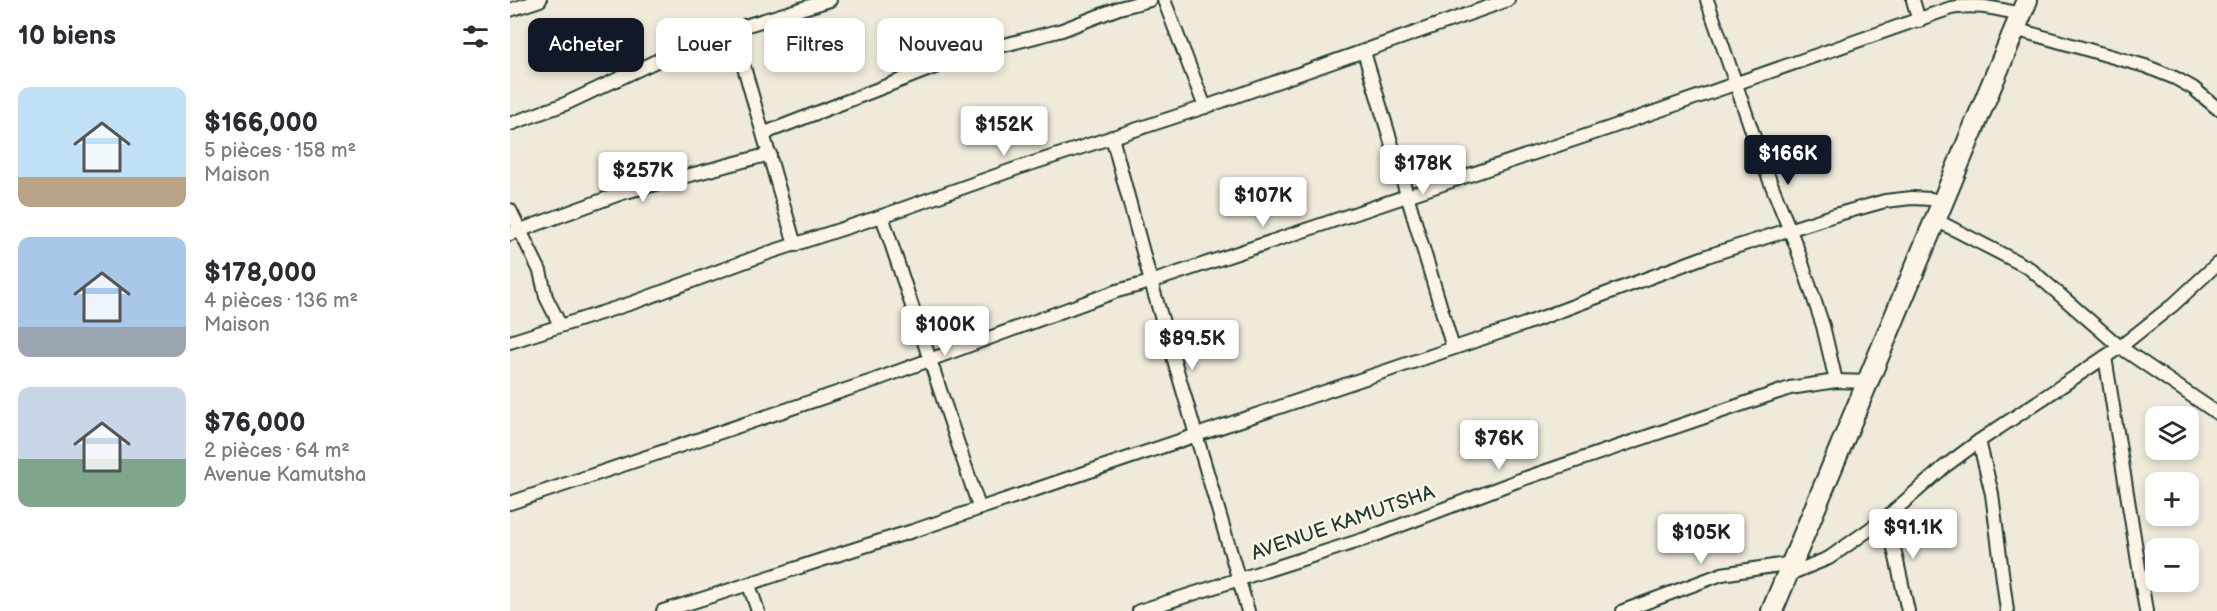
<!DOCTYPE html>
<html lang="fr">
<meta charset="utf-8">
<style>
:root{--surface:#fff;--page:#f7f7f7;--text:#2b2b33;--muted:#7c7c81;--accent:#111827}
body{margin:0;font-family:"Balsamiq Sans",sans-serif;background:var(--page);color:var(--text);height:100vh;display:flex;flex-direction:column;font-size:22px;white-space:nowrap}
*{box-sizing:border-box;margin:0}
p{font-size:20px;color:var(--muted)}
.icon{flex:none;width:33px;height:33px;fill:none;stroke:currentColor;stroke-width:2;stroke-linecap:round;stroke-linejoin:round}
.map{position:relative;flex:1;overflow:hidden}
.details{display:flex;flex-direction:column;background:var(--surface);width:510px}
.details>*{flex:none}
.top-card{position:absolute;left:18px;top:18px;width:570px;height:54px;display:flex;gap:12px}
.controls{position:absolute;left:1635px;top:406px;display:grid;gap:12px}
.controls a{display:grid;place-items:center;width:54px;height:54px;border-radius:12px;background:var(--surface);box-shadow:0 3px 9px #0003;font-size:30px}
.price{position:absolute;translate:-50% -51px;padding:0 14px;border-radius:6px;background:#fff;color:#222;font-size:20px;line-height:39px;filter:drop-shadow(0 2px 3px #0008)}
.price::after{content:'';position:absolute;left:50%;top:36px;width:18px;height:14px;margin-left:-9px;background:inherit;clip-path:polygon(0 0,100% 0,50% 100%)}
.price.selected{background:var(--accent);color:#fff}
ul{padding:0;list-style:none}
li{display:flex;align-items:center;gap:18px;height:150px;padding:0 18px}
li span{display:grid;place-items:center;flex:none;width:168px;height:120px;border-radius:12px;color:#555}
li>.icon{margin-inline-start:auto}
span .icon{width:72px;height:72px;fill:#fffc;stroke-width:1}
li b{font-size:26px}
h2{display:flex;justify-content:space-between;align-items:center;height:72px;padding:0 18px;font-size:26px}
.tag{padding:0 21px;border-radius:12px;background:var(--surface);box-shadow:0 3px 9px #0003;font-size:21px;line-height:54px}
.tag.selected{background:var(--accent);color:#fff}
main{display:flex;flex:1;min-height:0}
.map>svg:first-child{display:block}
</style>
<main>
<section class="details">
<h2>10 biens<svg class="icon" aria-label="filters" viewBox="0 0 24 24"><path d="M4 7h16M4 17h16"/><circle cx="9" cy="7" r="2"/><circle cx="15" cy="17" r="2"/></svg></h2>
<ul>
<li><span style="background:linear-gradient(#bfe0f5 75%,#b9a48a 0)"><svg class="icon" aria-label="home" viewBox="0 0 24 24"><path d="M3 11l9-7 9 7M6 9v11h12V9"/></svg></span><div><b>$166,000</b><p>5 pièces · 158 m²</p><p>Maison</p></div></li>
<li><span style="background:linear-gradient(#a9c7e8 75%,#9aa5b1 0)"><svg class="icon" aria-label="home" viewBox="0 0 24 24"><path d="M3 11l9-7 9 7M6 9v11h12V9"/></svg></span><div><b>$178,000</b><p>4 pièces · 136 m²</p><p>Maison</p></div></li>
<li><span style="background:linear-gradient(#c9d6e8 60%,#7fa58c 0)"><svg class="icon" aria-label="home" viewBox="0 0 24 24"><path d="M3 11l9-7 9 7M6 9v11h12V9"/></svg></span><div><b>$76,000</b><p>2 pièces · 64 m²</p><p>Avenue Kamutsha</p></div></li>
</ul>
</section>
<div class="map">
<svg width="1707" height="611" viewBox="0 0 1707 611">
<rect width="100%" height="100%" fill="#efeada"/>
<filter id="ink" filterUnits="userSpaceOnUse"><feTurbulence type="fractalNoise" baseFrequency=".0167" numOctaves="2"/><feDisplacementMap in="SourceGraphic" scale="12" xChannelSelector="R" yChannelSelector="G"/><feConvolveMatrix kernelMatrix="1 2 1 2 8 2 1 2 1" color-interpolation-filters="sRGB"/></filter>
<g filter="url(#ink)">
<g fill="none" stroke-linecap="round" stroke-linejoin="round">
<defs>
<g id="minor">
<polyline points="654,0 695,107"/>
<polyline points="1197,0 1254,166 1287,248 1313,326 1326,381"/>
<polyline points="1403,0 1409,21"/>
<polyline points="0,10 30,0"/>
<polyline points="223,29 285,245"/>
<polyline points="1505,29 1635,66 1665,78 1683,88 1707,108"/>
<polyline points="854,52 943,348"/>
<polyline points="0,124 55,104 195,38 320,0"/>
<polyline points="255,135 260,131 456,55 552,30 609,8 640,0"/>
<polyline points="602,137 641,282 738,611"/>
<polyline points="0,210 30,271 36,297 50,325"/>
<polyline points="372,216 469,507"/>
<polyline points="1426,220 1519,268 1610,347 1707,413"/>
<polyline points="0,234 112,193 260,154"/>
<polyline points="0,342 125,302 258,253 372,216 508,168 695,107 998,0"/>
<polyline points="1595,357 1636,611"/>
<polyline points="1469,441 1482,494 1497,611"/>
<path d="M0,503L365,380L607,291L641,282L1099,128L1441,8C1465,3 1487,9 1511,14"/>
<polyline points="1377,517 1398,611"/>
<polyline points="1277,575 1319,558 1377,517 1434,467 1469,441 1610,347 1663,305 1707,264"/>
<polyline points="239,585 248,611"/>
<path d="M153,611C237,586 319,556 403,531L1015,324L1197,256L1325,215L1375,201L1402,198L1421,199L1433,203"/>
<polyline points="629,611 855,539 1007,481 1280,388 1326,381 1359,382"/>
<polyline points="1113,611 1212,574 1282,563"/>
</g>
<polyline id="trunk" points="1262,611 1517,0"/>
</defs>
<use href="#minor" stroke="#1f3d34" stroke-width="16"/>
<use href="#trunk" stroke="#1f3d34" stroke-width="24"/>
<use href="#minor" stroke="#fcf5e5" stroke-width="12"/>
<use href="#trunk" stroke="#fcf5e5" stroke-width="20"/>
</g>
</g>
<g text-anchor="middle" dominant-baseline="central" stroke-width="5" stroke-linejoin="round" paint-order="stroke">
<g font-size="20" fill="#1f3d34" stroke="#fcf5e5">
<text transform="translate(833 523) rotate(-19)">AVENUE KAMUTSHA</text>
</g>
</g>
</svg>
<div class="controls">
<a><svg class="icon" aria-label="layers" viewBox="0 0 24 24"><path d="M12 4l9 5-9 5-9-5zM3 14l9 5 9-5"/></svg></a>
<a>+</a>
<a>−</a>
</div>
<b class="price" style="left:494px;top:157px">$152K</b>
<b class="price selected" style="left:1278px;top:186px">$166K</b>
<b class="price" style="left:913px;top:196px">$178K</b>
<b class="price" style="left:133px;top:203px">$257K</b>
<b class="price" style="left:753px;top:228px">$107K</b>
<b class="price" style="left:435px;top:357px">$100K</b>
<b class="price" style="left:682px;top:371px">$89.5K</b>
<b class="price" style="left:989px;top:471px">$76K</b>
<b class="price" style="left:1403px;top:560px">$91.1K</b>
<b class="price" style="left:1191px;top:565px">$105K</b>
<div class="top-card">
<a class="tag selected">Acheter</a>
<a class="tag">Louer</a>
<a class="tag">Filtres</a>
<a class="tag">Nouveau</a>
</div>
</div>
</main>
